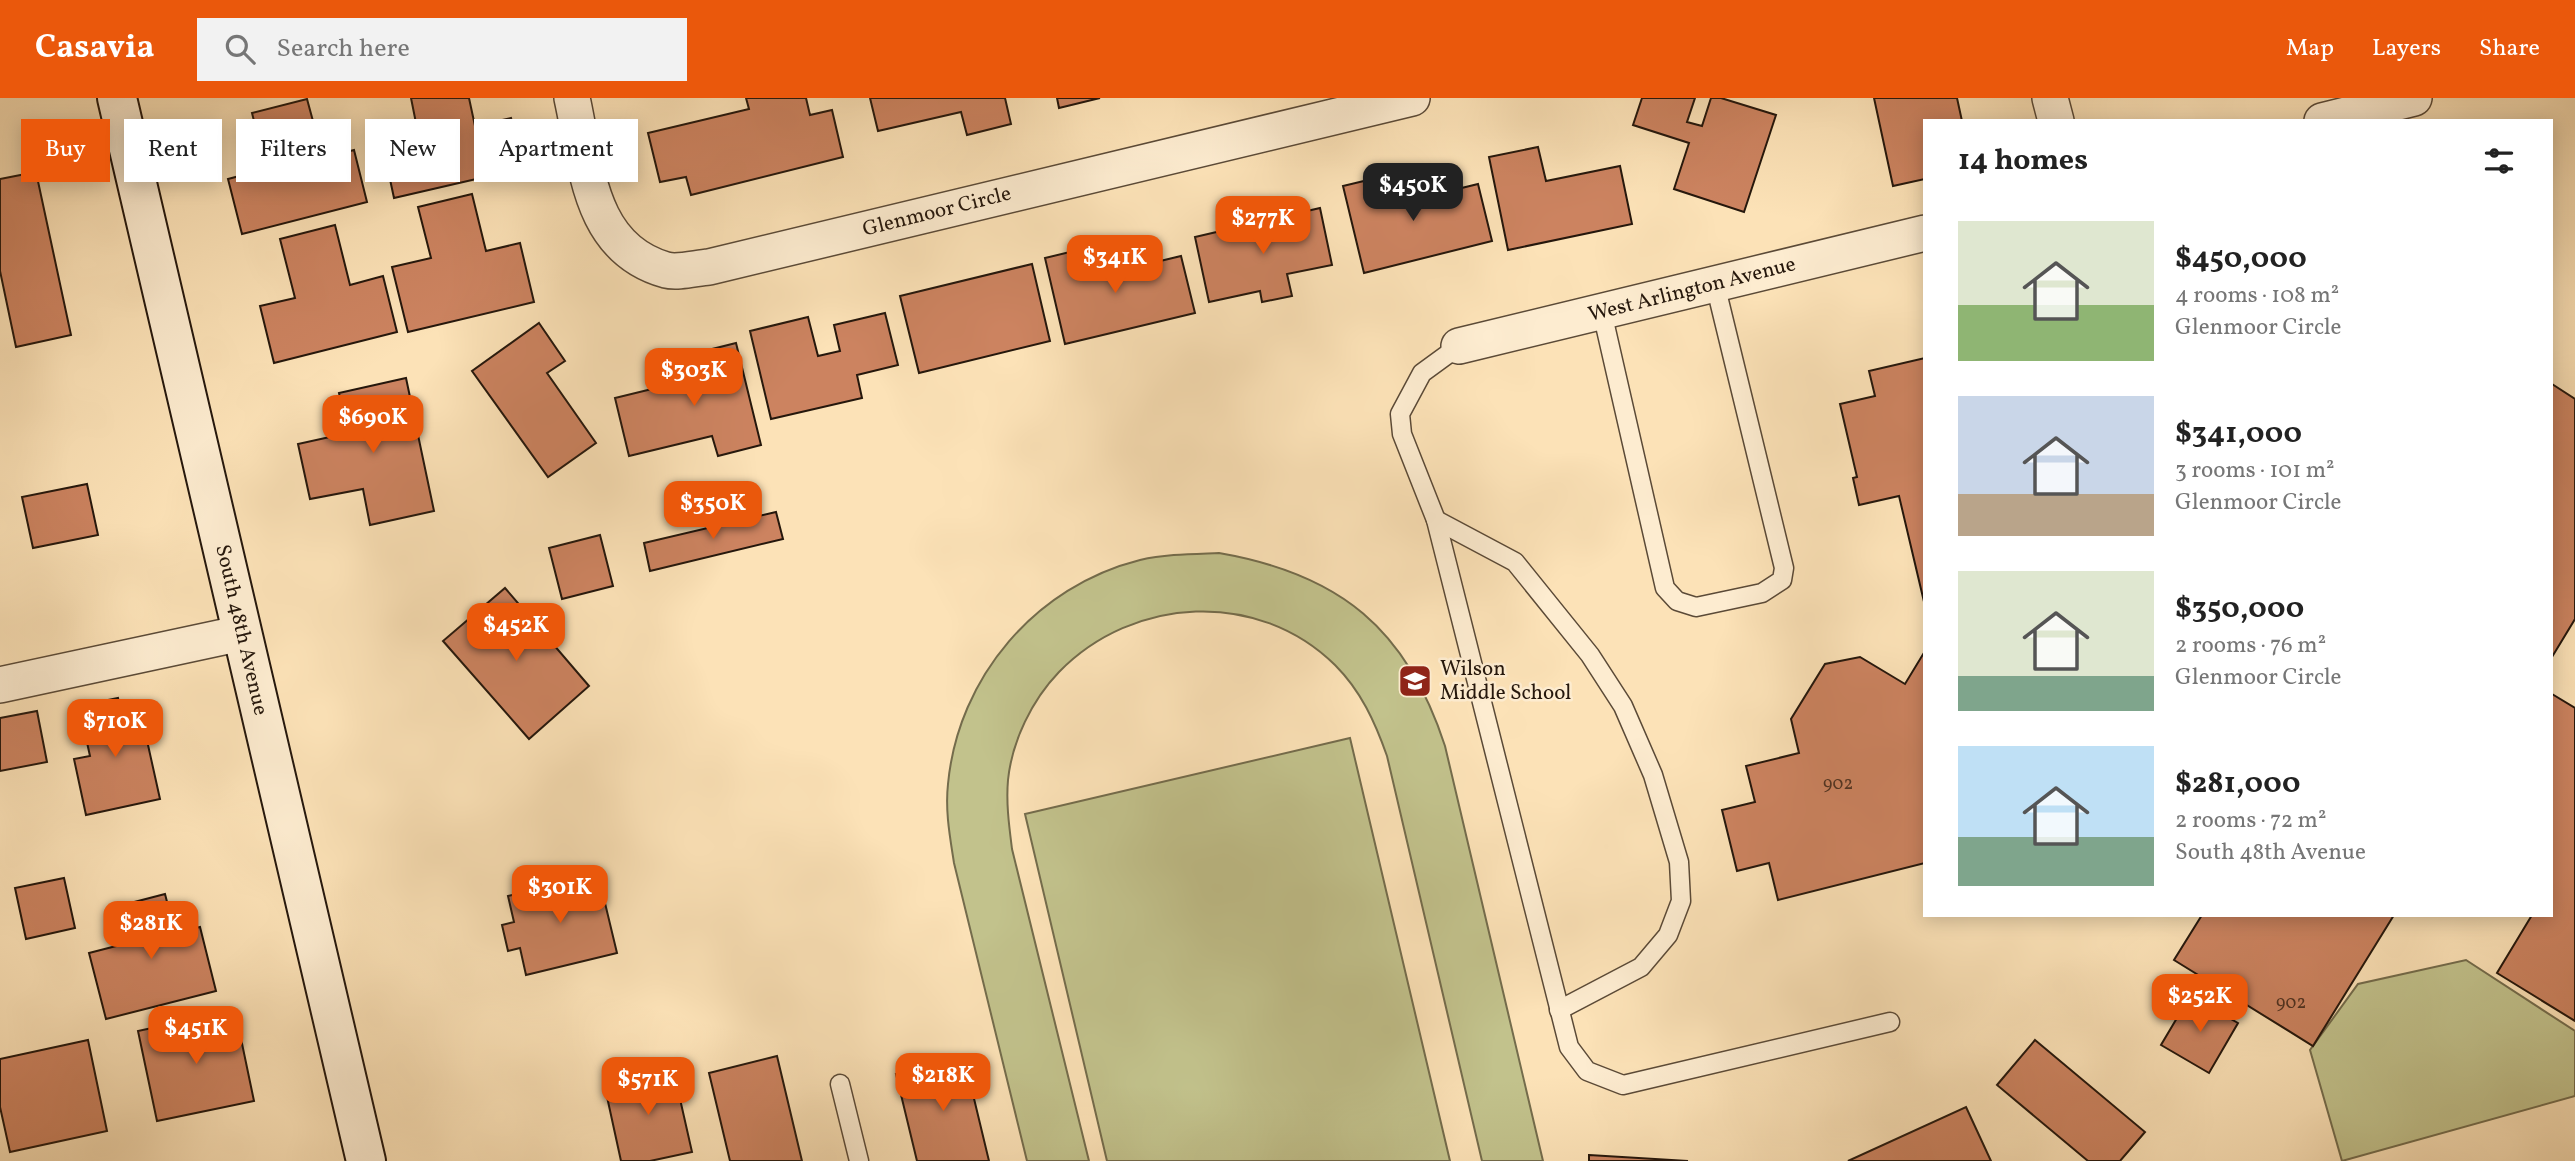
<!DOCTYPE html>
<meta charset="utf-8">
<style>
:root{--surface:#fff;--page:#f2f2f2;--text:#222;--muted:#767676;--accent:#ea580c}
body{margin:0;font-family:Vollkorn,serif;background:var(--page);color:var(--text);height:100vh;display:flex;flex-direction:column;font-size:26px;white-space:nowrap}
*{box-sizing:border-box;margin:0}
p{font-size:23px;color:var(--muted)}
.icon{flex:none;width:38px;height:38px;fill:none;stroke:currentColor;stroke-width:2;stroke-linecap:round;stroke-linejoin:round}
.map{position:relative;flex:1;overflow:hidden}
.side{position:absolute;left:1923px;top:21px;width:630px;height:798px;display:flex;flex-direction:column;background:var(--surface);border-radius:0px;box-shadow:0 4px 18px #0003}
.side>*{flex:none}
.hud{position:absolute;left:21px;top:21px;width:665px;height:63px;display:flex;gap:14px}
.price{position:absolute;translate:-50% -60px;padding:0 16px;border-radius:14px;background:var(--accent);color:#fff;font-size:23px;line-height:46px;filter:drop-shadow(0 2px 4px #0008)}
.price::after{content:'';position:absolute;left:50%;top:42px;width:21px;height:16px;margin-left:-10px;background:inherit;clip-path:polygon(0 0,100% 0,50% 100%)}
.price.active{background:#222;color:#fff}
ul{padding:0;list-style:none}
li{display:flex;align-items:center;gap:21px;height:175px;padding:0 35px}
li span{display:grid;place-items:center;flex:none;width:196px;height:140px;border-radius:0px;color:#555}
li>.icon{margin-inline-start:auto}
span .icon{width:84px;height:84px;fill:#fffc;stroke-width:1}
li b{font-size:30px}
h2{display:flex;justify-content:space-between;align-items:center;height:84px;padding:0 35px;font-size:30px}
.chip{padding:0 24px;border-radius:0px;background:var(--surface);box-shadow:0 4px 18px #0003;font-size:24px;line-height:63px}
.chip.active{background:var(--accent);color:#fff}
header{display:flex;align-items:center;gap:42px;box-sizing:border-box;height:98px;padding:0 35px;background:var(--accent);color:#fff}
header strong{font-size:33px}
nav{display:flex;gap:38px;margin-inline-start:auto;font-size:24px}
.search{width:490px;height:63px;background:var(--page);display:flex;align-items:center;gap:18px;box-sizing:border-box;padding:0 24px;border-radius:0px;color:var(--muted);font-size:26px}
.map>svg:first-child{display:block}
</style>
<header>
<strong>Casavia</strong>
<div class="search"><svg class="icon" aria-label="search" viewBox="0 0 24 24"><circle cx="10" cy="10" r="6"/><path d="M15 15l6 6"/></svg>Search here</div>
<nav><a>Map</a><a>Layers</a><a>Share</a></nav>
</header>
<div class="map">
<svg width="2575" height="1063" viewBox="0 0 2575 1063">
<rect width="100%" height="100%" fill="#fce2b7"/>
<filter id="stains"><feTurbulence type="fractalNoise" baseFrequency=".00286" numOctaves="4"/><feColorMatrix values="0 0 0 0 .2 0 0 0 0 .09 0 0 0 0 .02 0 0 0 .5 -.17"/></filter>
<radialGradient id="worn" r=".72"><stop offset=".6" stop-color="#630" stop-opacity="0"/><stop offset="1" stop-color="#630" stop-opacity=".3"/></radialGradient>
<g fill="#c2c28c" stroke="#746c4c" stroke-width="2">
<path d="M1219,455C1340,476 1407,531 1445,648L1543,1063H1482L1387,658C1375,624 1361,593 1335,567C1258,491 1133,498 1059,574C1032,602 1012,643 1008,682C1006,705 1009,727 1012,751L1089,1063H1027L954,765C950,739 945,713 948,686C958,579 1036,488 1140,462C1166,456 1193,456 1219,455Z"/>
<polygon points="1350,640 1450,1063 1107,1063 1025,716"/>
<polygon points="2466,862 2575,933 2575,998 2342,1063 2310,952 2358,886"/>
</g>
<g fill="#cc8360" stroke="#25170c" stroke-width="2">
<polygon points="411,0 469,0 475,28 511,20 515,35 489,40 498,76 394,100 382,44 418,35"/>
<polygon points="746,0 806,0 810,17 832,12 843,59 691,97 686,79 660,84 648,35 749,11"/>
<polygon points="870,0 1005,0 1011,26 967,37 961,14 878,33"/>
<polygon points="1057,0 1100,0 1059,10"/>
<polygon points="1642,0 1695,0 1687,24 1702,28 1711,0 1721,0 1776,17 1744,114 1674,91 1689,45 1633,27"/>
<polygon points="1874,0 1957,0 1962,23 1925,23 1925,81 1893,88"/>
<polygon points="307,1 323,60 354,52 367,104 242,136 228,81 266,71 252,15"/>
<polygon points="1538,49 1546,83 1620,68 1632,126 1508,152 1489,59"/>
<polygon points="36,74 71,237 16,249 0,173 0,81"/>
<polygon points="1393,76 1400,105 1478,86 1492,143 1364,175 1343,88"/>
<polygon points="472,96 486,153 520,145 534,204 408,234 392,169 431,160 418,109"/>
<polygon points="1320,110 1332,167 1287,176 1292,198 1262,204 1260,193 1209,204 1195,139"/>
<polygon points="335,127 350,187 383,178 397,234 274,265 260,208 295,200 280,141"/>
<polygon points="1095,148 1102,177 1181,158 1195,215 1065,246 1045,160"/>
<polygon points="1032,166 1050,243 919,275 900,198"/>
<polygon points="885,215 898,267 857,277 862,300 771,321 750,233 808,219 818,258 840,253 834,227"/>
<polygon points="539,225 565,263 547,275 596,345 548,379 472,273"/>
<polygon points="736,245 761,347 718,358 712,338 629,358 615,300 697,280 692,256"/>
<polygon points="1925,260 1925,508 1899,398 1859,407 1853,380 1857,379 1840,306 1875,298 1869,273"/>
<polygon points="406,280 434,413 370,427 363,391 310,401 298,346 348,335 339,295"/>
<polygon points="2552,286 2575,301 2575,521 2552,559"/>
<polygon points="87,386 98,437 33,450 22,399"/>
<polygon points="776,414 783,441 650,473 644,445"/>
<polygon points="600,437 613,488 562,501 549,450"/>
<polygon points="505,490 589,588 529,641 443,543"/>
<polygon points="1925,553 1925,765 1778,802 1769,765 1737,773 1722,712 1755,704 1746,668 1799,655 1791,621 1825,566 1860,559 1905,586"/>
<polygon points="2552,596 2575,610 2575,923 2497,875 2532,817 2552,817"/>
<polygon points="118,600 121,615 140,611 160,701 86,717 74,661 90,658 79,608"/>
<polygon points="37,613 47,664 0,673 0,620"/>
<polygon points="598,776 617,855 526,877 520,850 508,853 502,827 514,824 508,798"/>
<polygon points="64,780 75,830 26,841 15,790"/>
<polygon points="165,796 175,835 200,829 216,893 106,921 89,855 124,846 115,809"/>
<polygon points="2202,817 2394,817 2313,948 2174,862"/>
<polygon points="2190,898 2238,925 2209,975 2161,947"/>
<polygon points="235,912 254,1003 157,1023 138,933"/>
<polygon points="88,942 107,1033 10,1054 0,1009 0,961"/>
<polygon points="2035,942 2145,1034 2120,1063 2088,1063 1997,987"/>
<polygon points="777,958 802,1063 730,1063 709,975"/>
<polygon points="964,959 989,1063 917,1063 896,976"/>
<polygon points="673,970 692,1054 650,1063 621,1063 604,985"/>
<polygon points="1966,1009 1991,1063 1848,1063"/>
<polygon points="1589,1057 1688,1063 1589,1063"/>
</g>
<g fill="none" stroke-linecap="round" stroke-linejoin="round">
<defs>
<g id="lane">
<polyline points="1602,214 1665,490 1677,503 1696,509 1762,495 1782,482 1784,470 1715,186"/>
<polyline points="1459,248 1422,275 1400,316 1402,336 1436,422 1569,949 1587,973 1623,987 1890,924"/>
<polyline points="1436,422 1515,464 1590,557 1623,608 1653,677 1679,764 1681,803 1668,837 1641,869 1559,912"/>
<polyline points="840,986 859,1063"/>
</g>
<g id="street">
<path d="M572,0C587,67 588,150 666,172C678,175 696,170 709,169L1412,0"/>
<polyline points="2050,0 2056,23"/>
<polyline points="2322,23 2414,0"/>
<polyline points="1459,248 1925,135"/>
<polyline points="0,587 242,535"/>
</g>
<polyline id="secondary" points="117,0 366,1063"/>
</defs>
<use href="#lane" stroke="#5b4a37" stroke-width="21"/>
<use href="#street" stroke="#5b4a37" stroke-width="38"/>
<use href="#secondary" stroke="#25170c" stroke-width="42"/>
<use href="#lane" stroke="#fdecd0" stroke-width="18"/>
<use href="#street" stroke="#fdecd0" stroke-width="35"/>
<use href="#secondary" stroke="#fdecd0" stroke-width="38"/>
</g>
<defs>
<symbol id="school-square" viewBox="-11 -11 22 22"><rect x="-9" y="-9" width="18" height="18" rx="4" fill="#8f2418" stroke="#fdecd0"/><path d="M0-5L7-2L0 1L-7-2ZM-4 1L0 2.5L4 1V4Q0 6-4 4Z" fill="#fff"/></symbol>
</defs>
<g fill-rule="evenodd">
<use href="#school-square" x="1396" y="564" width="38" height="38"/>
</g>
<g text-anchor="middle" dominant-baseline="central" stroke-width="5" stroke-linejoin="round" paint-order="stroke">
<g font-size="18" fill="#4f3221">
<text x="1838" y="686">902</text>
<text x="2291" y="905">902</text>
</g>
<g font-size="21" fill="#25170c" stroke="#fdecd0">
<text transform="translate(937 114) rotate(-14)">Glenmoor Circle</text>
<text transform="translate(1692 192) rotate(-14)">West Arlington Avenue</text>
<text transform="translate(241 532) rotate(77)">South 48th Avenue</text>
</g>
<g font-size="21" fill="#25170c" stroke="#fdecd0" text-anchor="start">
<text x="1440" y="571">Wilson<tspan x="1440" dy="24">Middle School</tspan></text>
</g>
</g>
<rect width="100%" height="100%" filter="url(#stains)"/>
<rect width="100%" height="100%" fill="url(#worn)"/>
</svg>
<b class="price active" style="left:1413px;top:125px">$450K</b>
<b class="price" style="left:1263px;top:158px">$277K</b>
<b class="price" style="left:1115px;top:197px">$341K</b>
<b class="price" style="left:694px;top:310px">$303K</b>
<b class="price" style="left:373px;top:357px">$690K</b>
<b class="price" style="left:713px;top:443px">$350K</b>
<b class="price" style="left:516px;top:565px">$452K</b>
<b class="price" style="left:115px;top:661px">$710K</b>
<b class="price" style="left:560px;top:827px">$301K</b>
<b class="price" style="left:151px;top:863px">$281K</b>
<b class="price" style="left:2200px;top:936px">$252K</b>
<b class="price" style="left:196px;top:968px">$451K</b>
<b class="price" style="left:943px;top:1015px">$218K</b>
<b class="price" style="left:648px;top:1019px">$571K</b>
<div class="hud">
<a class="chip active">Buy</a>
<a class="chip">Rent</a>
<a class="chip">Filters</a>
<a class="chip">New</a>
<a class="chip">Apartment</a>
</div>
<section class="side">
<h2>14 homes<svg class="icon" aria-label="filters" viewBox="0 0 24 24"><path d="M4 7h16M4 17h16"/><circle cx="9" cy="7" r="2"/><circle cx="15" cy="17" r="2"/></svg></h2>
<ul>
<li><span style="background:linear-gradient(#dfe7d0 60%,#8fb573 0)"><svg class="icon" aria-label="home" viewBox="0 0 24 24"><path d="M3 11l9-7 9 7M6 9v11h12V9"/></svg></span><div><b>$450,000</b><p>4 rooms · 108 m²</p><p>Glenmoor Circle</p></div></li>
<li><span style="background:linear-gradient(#c9d6e8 70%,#b9a48a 0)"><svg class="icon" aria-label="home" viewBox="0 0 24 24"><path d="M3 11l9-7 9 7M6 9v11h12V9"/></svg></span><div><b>$341,000</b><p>3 rooms · 101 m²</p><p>Glenmoor Circle</p></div></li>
<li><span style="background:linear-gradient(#dfe7d0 75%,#7fa58c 0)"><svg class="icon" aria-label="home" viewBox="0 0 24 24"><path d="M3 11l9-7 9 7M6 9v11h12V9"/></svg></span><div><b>$350,000</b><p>2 rooms · 76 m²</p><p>Glenmoor Circle</p></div></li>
<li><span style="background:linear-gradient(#bfe0f5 65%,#7fa58c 0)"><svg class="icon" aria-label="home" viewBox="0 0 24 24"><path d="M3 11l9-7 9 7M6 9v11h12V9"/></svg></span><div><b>$281,000</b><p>2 rooms · 72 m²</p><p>South 48th Avenue</p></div></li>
</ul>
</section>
</div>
